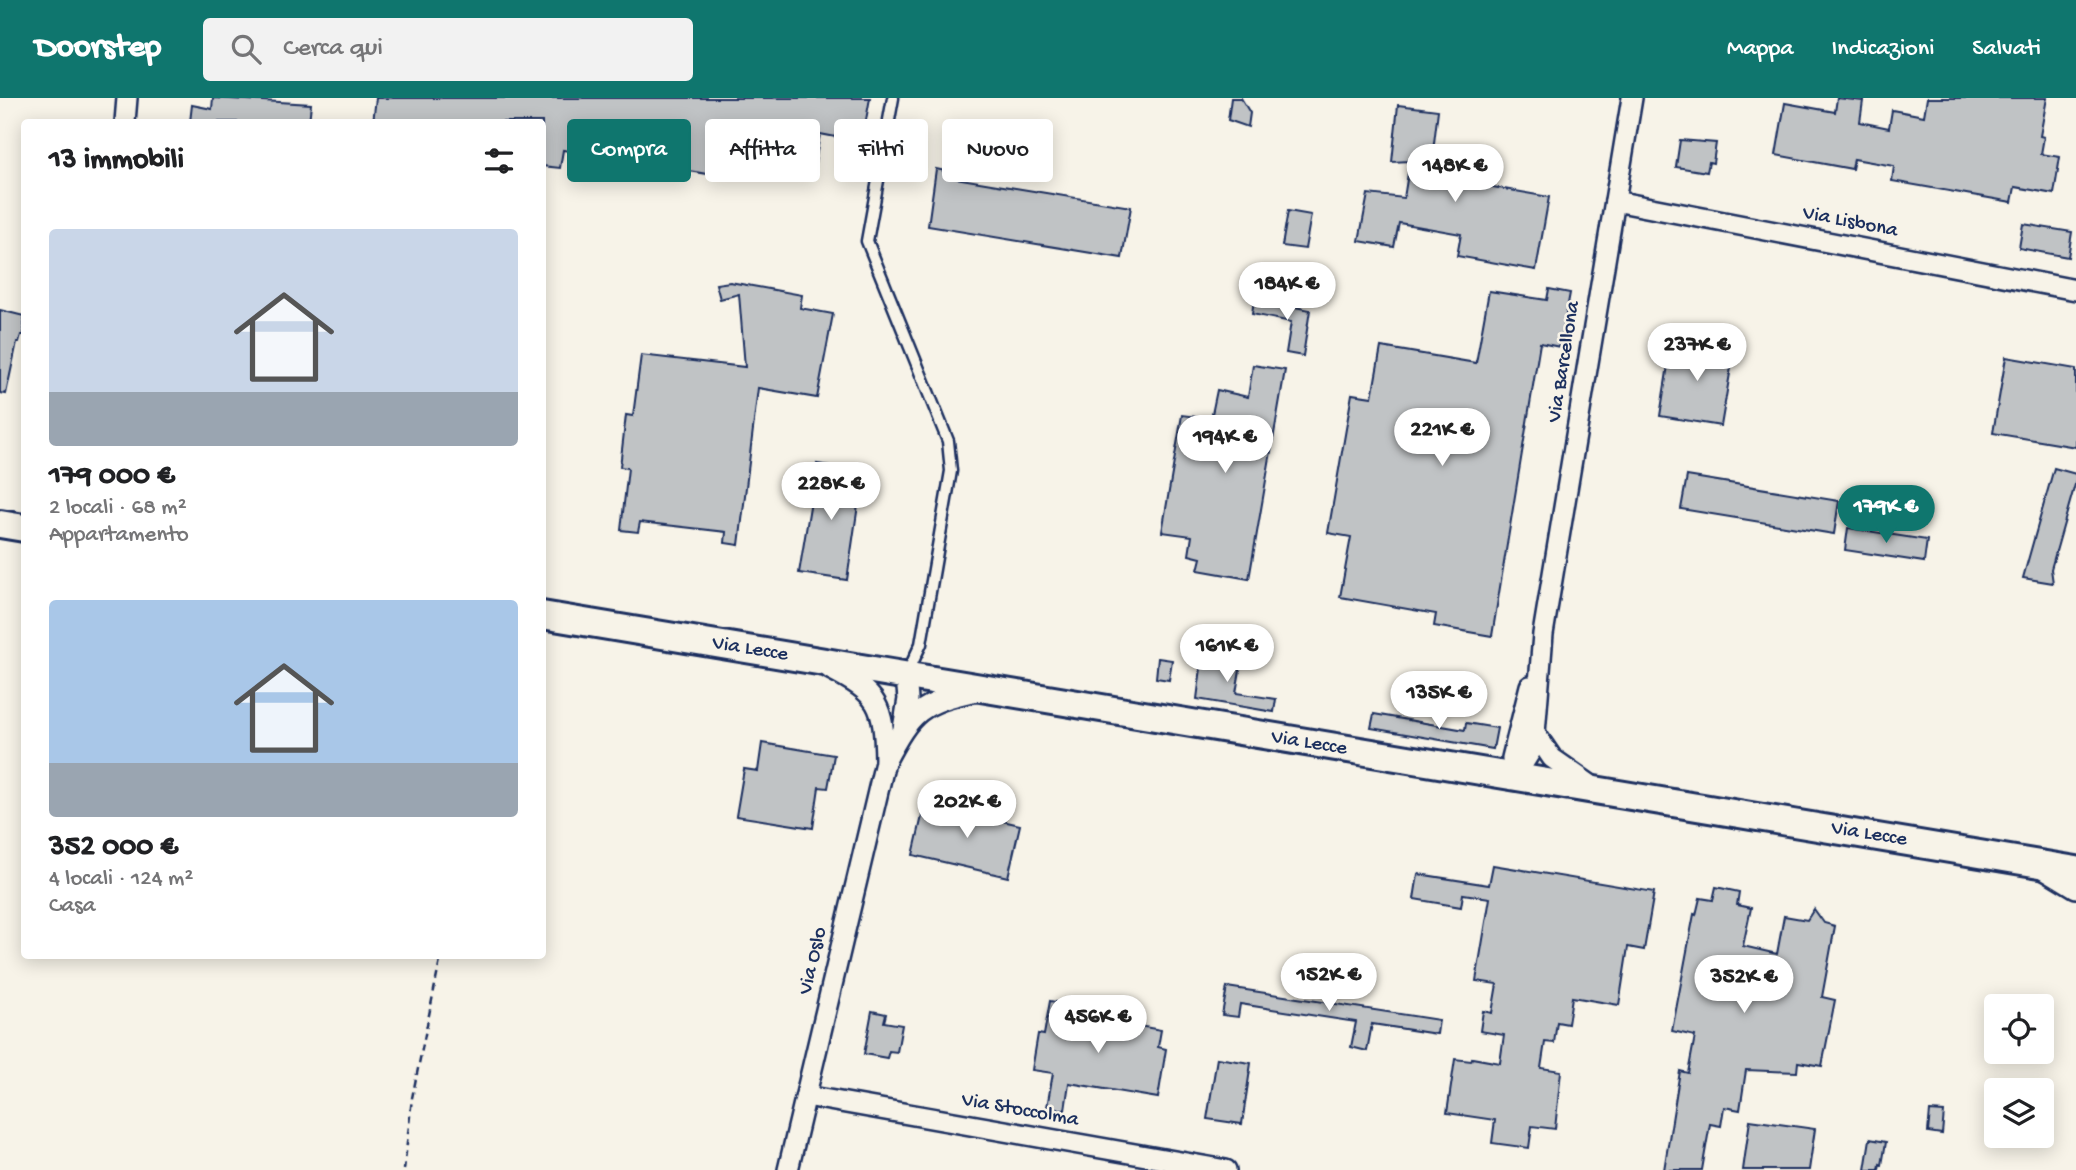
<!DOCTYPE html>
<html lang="it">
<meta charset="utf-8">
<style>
:root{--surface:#fff;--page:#f2f2f2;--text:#202124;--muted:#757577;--accent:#0f766e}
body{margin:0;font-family:"Gochi Hand",sans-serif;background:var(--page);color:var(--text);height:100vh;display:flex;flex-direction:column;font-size:26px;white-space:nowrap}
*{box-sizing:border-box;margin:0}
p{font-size:23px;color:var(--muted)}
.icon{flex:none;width:38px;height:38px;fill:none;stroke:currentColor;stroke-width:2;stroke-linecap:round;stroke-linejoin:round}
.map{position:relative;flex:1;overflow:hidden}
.drawer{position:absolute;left:21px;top:21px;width:525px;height:840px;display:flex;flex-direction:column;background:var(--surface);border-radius:7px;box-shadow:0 4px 18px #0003}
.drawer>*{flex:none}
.top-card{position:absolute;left:567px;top:21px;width:665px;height:63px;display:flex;gap:14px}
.buttons{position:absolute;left:1984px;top:896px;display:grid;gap:14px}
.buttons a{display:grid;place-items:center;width:70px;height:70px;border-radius:7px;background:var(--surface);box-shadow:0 4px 18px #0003;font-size:35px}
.price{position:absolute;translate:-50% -60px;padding:0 16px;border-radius:24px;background:#fff;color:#222;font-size:23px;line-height:46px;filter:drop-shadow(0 2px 4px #0008)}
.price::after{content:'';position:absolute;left:50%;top:42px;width:21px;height:16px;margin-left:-10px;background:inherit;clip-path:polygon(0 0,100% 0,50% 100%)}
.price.active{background:var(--accent);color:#fff}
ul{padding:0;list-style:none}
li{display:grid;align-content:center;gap:14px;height:371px;padding:0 28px}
li span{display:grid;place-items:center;height:217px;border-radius:7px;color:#555}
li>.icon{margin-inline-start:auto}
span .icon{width:126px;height:126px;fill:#fffc;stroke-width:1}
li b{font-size:30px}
h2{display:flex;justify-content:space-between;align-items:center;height:84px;padding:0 28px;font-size:30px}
.chip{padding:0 24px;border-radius:7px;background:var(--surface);box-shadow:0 4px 18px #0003;font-size:24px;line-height:63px}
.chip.active{background:var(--accent);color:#fff}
header{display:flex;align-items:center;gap:42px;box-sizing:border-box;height:98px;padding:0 35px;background:var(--accent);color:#fff}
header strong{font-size:33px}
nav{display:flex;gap:38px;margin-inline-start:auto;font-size:24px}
.search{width:490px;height:63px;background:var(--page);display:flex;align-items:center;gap:18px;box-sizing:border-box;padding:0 24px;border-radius:7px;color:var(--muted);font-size:26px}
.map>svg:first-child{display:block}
</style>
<header>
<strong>Doorstep</strong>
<div class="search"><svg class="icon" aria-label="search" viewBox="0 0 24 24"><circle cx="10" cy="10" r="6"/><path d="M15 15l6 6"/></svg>Cerca qui</div>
<nav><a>Mappa</a><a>Indicazioni</a><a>Salvati</a></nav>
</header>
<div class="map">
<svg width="2076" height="1072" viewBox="0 0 2076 1072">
<rect width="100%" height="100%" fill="#f7f3e8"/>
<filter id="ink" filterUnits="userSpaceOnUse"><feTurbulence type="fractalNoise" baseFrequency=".0143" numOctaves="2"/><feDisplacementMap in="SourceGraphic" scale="14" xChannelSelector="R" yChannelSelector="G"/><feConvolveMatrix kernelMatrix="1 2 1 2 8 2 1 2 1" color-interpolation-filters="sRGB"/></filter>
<g filter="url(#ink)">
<g fill="#c0c3c5" stroke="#1b2f5e" stroke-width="2">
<polygon points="213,0 311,6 309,24 190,24 192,7 212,11"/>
<polygon points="376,0 870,0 862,44 820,36 815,65 775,58 774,72 725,79 563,52 560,70 542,68 542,24 373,24"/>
<polygon points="1231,0 1241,0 1250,15 1248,29 1228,22"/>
<polygon points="1837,0 1863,3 1860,24 1889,30 1892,12 1924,18 1927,0 2047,0 2040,38 2044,39 2041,56 2060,59 2054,96 2015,89 2012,104 1892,83 1894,68 1854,61 1852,71 1776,57 1785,5 1835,14"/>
<polygon points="1398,7 1438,12 1430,78 1549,99 1536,172 1457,158 1461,136 1399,125 1394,149 1359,143 1368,96 1404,100 1410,63 1392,64"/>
<polygon points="1680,42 1716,45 1713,65 1709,64 1707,74 1676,69"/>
<polygon points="936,71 950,74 949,79 1131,109 1122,160 928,128"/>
<polygon points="1288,113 1311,117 1305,151 1282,148"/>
<polygon points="2023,126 2072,134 2068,159 2019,150"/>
<polygon points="730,184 802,197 800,210 833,216 817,300 758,290 739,447 725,445 726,434 640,424 638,434 621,432 628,370 620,369 626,317 633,318 641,257 745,269 739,196 720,201 716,186"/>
<polygon points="1549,191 1570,195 1560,249 1540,245 1492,538 1434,528 1436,516 1340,499 1351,439 1328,435 1352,296 1372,299 1381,249 1476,265 1489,193 1547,202"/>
<polygon points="1254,201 1310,212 1303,258 1286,255 1291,224 1252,216"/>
<polygon points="0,212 24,218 24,237 21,237 19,244 17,244 6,296 0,295"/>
<polygon points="1672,242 1734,252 1721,328 1660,318"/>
<polygon points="2006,259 2076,271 2076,349 1993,335"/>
<polygon points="1253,267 1285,272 1249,481 1198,472 1201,460 1189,457 1192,438 1162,434 1182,317 1211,321 1217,292 1248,299"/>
<polygon points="817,366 863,373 847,482 799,475"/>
<polygon points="2054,370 2076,376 2076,383 2051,471 2053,485 2023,480"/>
<polygon points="1687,378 1839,403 1834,436 1681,411"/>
<polygon points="1848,430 1927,442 1924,464 1845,452"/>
<polygon points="1203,554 1242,561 1236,595 1276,601 1274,614 1197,601"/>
<polygon points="1158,560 1172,562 1169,582 1156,580"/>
<polygon points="1374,616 1465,632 1466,625 1497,630 1493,651 1371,630"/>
<polygon points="762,645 834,657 828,690 819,689 813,730 736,718 744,671 758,673"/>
<polygon points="925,705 1020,727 1008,779 913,757"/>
<polygon points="1493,767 1654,794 1644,852 1628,849 1619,907 1572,899 1568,926 1557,924 1554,945 1545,944 1541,970 1561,973 1555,1031 1532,1028 1529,1050 1492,1045 1495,1022 1447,1015 1455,961 1471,963 1472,960 1500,965 1504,937 1480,933 1483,913 1492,915 1497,886 1476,883 1490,800 1463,796 1461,809 1414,801 1418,776 1489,787"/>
<polygon points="1716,789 1739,794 1737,807 1751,810 1743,848 1777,856 1784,818 1807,822 1814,811 1824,825 1835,828 1822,899 1835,902 1822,968 1798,964 1797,974 1746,972 1740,1012 1724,1009 1721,1028 1710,1026 1702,1072 1664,1072 1680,973 1688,975 1695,938 1672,933 1694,816 1696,817 1700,800 1713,802"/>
<polygon points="1227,889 1439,922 1437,936 1372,926 1367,953 1351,949 1356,924 1240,906 1238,919 1222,917"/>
<polygon points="1050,903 1066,906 1065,912 1101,919 1100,921 1161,932 1158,949 1166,951 1158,1000 1069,985 1065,1012 1047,1009 1053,975 1032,972 1038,936 1044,937"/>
<polygon points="872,913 886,916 884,924 902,927 897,954 889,953 887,960 864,956"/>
<polygon points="1217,960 1251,965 1242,1026 1207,1021"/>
<polygon points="1930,1013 1944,1014 1942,1036 1928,1034"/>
<polygon points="1750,1022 1815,1031 1809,1072 1743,1072"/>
<polygon points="1870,1041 1886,1044 1882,1067 1880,1066 1879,1072 1865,1072"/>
</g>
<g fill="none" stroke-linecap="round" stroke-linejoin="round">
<defs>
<polyline id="lane" points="893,0 867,143 948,343 951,373 921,546 907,576"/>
<g id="street">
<polyline points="125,24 127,0"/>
<polyline points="1615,103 2076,192"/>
<path d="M830,571C879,596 884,607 885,662"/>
<polyline points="903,631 908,601 906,579"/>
<polyline points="1535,635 1552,660 1595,690"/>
<polyline points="1514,680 1531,653 1535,635 1543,536 1632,0"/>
<polyline points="1514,680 1512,660 1530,588"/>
<polyline points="2043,770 2076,790"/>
<polyline points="806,998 1226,1072"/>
<path d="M788,1072L885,664C912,613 920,605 977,593"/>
</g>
<g id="secondary">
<polyline points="0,426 24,430"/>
<polyline points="542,517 2076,772"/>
</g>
</defs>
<use href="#lane" stroke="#1b2f5e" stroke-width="15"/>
<use href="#street" stroke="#1b2f5e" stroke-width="24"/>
<use href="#secondary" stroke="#1b2f5e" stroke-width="32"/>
<polyline stroke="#1b2f5e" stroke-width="2.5" stroke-dasharray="7 5" stroke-linecap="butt" points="404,1072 412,1000 441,858"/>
<use href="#lane" stroke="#f7f3e8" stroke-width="10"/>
<use href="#street" stroke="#f7f3e8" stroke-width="19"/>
<use href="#secondary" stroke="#f7f3e8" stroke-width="26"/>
</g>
</g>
<g text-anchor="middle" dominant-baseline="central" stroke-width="5" stroke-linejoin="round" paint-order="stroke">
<g font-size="21" fill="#1b2f5e" stroke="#f7f3e8">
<text transform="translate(1850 125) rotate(11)">Via Lisbona</text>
<text transform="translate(1565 264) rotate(-81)">Via Barcellona</text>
<text transform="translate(750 552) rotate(9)">Via Lecce</text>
<text transform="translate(1309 646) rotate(9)">Via Lecce</text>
<text transform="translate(1869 737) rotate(9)">Via Lecce</text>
<text transform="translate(814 863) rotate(-77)">Via Oslo</text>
<text transform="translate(1020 1013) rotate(10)">Via Stoccolma</text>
</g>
</g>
</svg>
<div class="buttons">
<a><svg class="icon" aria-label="locate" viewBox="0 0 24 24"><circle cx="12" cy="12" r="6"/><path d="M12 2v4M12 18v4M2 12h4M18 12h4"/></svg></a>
<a><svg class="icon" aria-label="layers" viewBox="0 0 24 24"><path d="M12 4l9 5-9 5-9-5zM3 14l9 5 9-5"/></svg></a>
</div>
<b class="price" style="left:1455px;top:106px">148K €</b>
<b class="price" style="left:1287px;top:224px">184K €</b>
<b class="price" style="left:1697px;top:285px">237K €</b>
<b class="price" style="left:1442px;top:370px">221K €</b>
<b class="price" style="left:1225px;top:377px">194K €</b>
<b class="price" style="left:831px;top:424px">228K €</b>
<b class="price active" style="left:1886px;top:447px">179K €</b>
<b class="price" style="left:1227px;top:586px">161K €</b>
<b class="price" style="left:1439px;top:633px">135K €</b>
<b class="price" style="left:967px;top:742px">202K €</b>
<b class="price" style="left:1329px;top:915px">152K €</b>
<b class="price" style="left:1744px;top:917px">352K €</b>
<b class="price" style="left:1098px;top:957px">456K €</b>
<div class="top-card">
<a class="chip active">Compra</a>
<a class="chip">Affitta</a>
<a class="chip">Filtri</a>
<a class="chip">Nuovo</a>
</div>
<section class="drawer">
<h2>13 immobili<svg class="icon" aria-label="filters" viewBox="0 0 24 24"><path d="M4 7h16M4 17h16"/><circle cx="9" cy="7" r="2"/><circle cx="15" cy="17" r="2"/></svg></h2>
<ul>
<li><span style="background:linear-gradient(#c9d6e8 75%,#9aa5b1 0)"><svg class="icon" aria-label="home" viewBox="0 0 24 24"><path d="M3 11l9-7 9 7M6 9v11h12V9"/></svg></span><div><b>179 000 €</b><p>2 locali · 68 m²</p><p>Appartamento</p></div></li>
<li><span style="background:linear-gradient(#a9c7e8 75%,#9aa5b1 0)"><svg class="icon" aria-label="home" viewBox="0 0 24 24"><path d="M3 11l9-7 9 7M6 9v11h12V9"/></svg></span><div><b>352 000 €</b><p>4 locali · 124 m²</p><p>Casa</p></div></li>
</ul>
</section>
</div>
